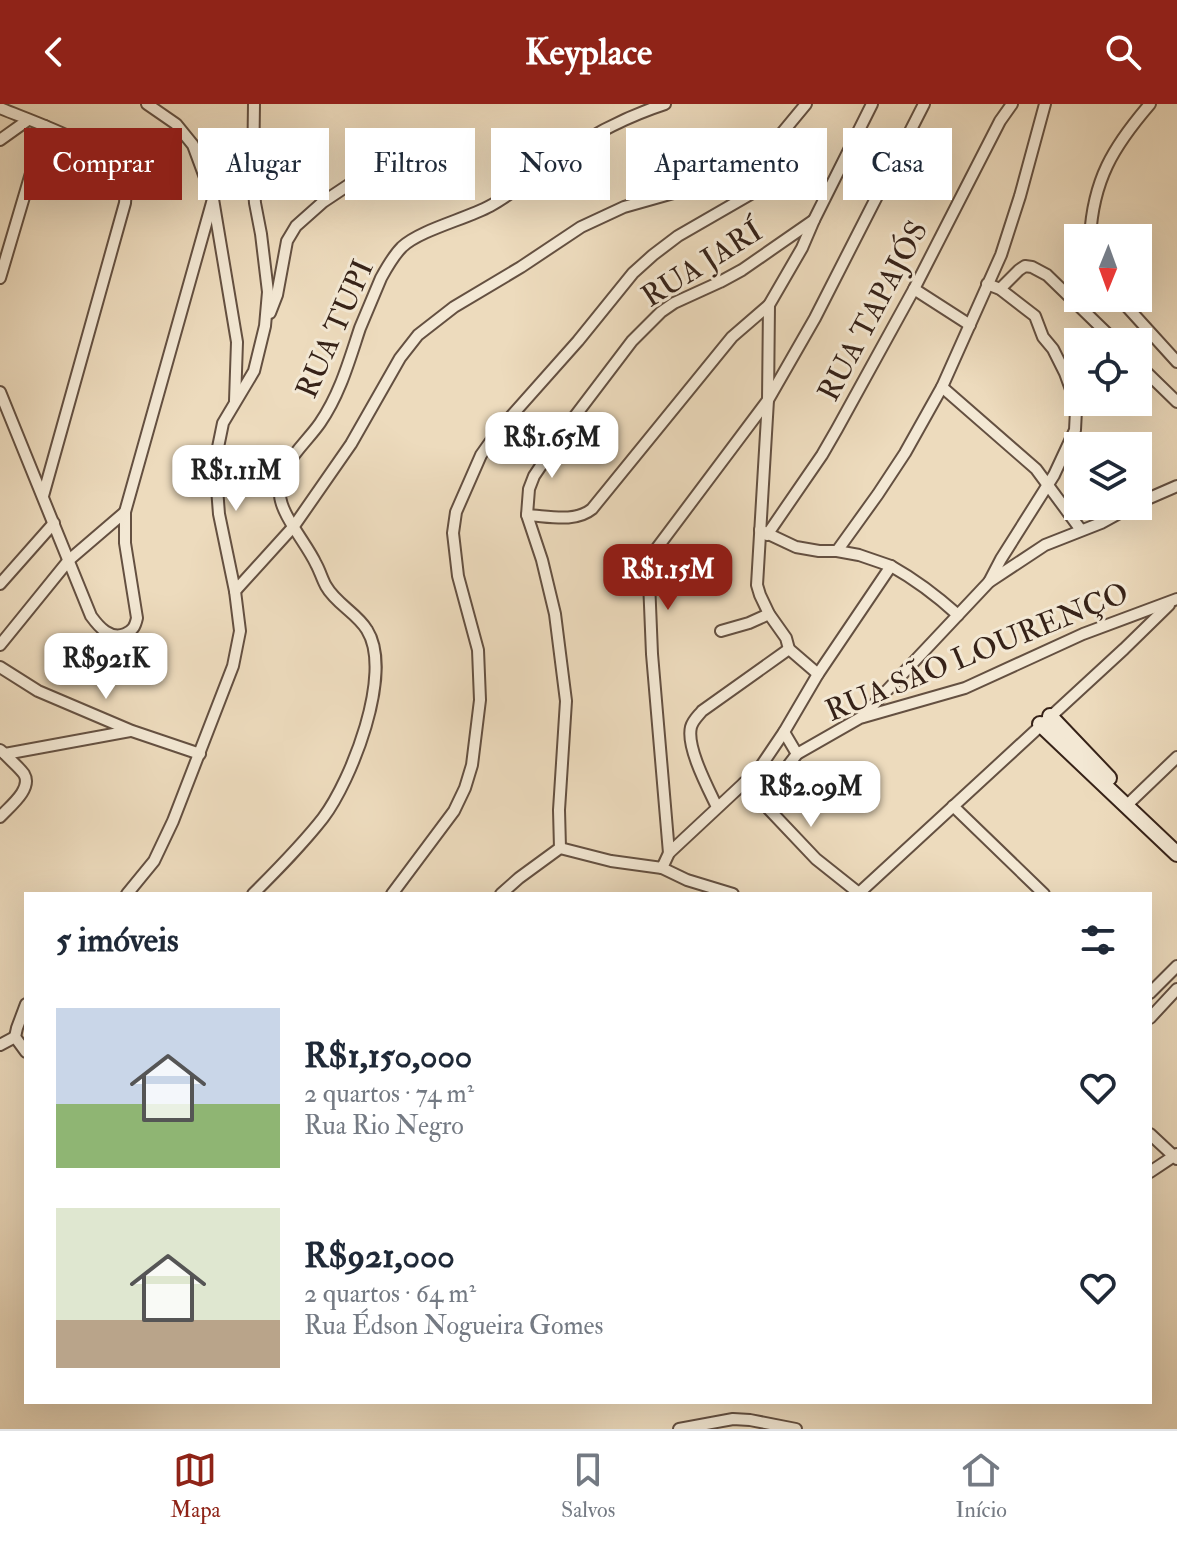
<!DOCTYPE html>
<html lang="pt">
<meta charset="utf-8">
<style>
:root{--surface:#fff;--page:#f2f2f3;--text:#1f2937;--muted:#747a83;--line:#e0e1e3;--accent:#8f2418}
body{margin:0;font-family:"IM FELL Double Pica",serif;background:var(--page);color:var(--text);height:100vh;display:flex;flex-direction:column;font-size:30px;white-space:nowrap}
*{box-sizing:border-box;margin:0}
p{font-size:26px;color:var(--muted)}
.icon{flex:none;width:44px;height:44px;fill:none;stroke:currentColor;stroke-width:2;stroke-linecap:round;stroke-linejoin:round}
.map{position:relative;flex:1;overflow:hidden}
.sheet{position:absolute;left:24px;top:788px;width:1128px;height:512px;display:flex;flex-direction:column;background:var(--surface);border-radius:0px;box-shadow:0 8px 32px #0002}
.sheet>*{flex:none}
.hud{position:absolute;left:24px;top:24px;width:1130px;height:72px;display:flex;gap:16px}
.needle{width:52px;rotate:181deg}
.buttons{position:absolute;left:1064px;top:120px;display:grid;gap:16px}
.buttons a{display:grid;place-items:center;width:88px;height:88px;border-radius:0px;background:var(--surface);box-shadow:0 8px 32px #0002;font-size:40px}
.price{position:absolute;translate:-50% -68px;padding:0 18px;border-radius:16px;background:#fff;color:#222;font-size:26px;line-height:52px;filter:drop-shadow(0 2px 4px #0008)}
.price::after{content:'';position:absolute;left:50%;top:48px;width:24px;height:18px;margin-left:-12px;background:inherit;clip-path:polygon(0 0,100% 0,50% 100%)}
.price.active{background:var(--accent);color:#fff}
ul{padding:0;list-style:none}
li{display:flex;align-items:center;gap:24px;height:200px;padding:0 32px}
li span{display:grid;place-items:center;flex:none;width:224px;height:160px;border-radius:0px;color:#555}
li>.icon{margin-inline-start:auto}
span .icon{width:96px;height:96px;fill:#fffc;stroke-width:1}
li b{font-size:34px}
h2{display:flex;justify-content:space-between;align-items:center;height:96px;padding:0 32px;font-size:34px}
.chip{padding:0 28px;border-radius:0px;background:var(--surface);box-shadow:0 8px 32px #0002;font-size:28px;line-height:72px}
.chip.active{background:var(--accent);color:#fff}
header{display:flex;justify-content:space-between;align-items:center;height:104px;padding:0 32px;background:var(--accent);color:#fff;font-size:36px;font-weight:700}
.menu{display:flex;justify-content:space-around;align-items:center;height:112px;border-top:2px solid var(--line);background:var(--surface);font-size:22px;color:var(--muted)}
.menu a{display:grid;justify-items:center;gap:4px}
.menu .active{color:var(--accent)}
.map>svg:first-child{display:block}
</style>
<header><svg class="icon" aria-label="back" viewBox="0 0 24 24"><path d="M15 5l-7 7 7 7"/></svg>Keyplace<svg class="icon" aria-label="search" viewBox="0 0 24 24"><circle cx="10" cy="10" r="6"/><path d="M15 15l6 6"/></svg></header>
<div class="map">
<svg width="1177" height="1325" viewBox="0 0 1177 1325">
<rect width="100%" height="100%" fill="#eddbbd"/>
<filter id="stains"><feTurbulence type="fractalNoise" baseFrequency=".0025" numOctaves="4"/><feColorMatrix values="0 0 0 0 .2 0 0 0 0 .09 0 0 0 0 .02 0 0 0 .5 -.17"/></filter>
<radialGradient id="worn" r=".72"><stop offset=".6" stop-color="#630" stop-opacity="0"/><stop offset="1" stop-color="#630" stop-opacity=".3"/></radialGradient>
<g fill="none" stroke-linecap="round" stroke-linejoin="round">
<defs>
<g id="street">
<polyline points="147,0 176,20 193,41 213,95 237,238 235,297"/>
<path d="M0,4C31,17 104,41 121,69C127,79 126,89 125,99L43,392"/>
<polyline points="0,36 28,16"/>
<path d="M1090,134C1093,76 1113,43 1150,0"/>
<polyline points="0,174 45,22"/>
<polyline points="987,180 1000,185 1035,212 1043,233 1053,245 1065,269 1072,288 1076,306 1075,326 1054,371 1001,455 989,478"/>
<polyline points="914,185 970,221"/>
<polyline points="1000,185 1019,166 1025,162 1032,163 1047,171 1116,238"/>
<polyline points="1119,194 1177,258"/>
<polyline points="270,209 277,191 287,137 296,122 323,98 371,66"/>
<polyline points="1138,260 1177,298"/>
<polyline points="942,283 1036,365 1081,426"/>
<path d="M0,288L91,512C99,523 110,536 125,530C133,526 135,523 137,514L125,439V408L213,95"/>
<polyline points="1138,399 1177,382"/>
<path d="M527,411C548,412 575,419 592,405L732,233L769,201"/>
<polyline points="767,431 822,351 837,325 914,185 1000,17 1012,0"/>
<polyline points="837,447 878,390 905,349 942,283 1001,151 1020,92 1045,0"/>
<path d="M891,462C916,476 937,492 958,511"/>
<polyline points="0,480 54,419"/>
<polyline points="235,487 294,422 351,340 400,254 418,231 454,203 521,163 581,123 624,103 716,77 738,70 758,58 806,0"/>
<polyline points="721,527 749,519 769,510"/>
<polyline points="0,541 69,456 125,408"/>
<polyline points="0,563 38,587 132,627 200,650"/>
<polyline points="818,570 789,545 786,534 769,510 760,491 757,481 768,296 769,201 802,144 814,116 872,0"/>
<polyline points="862,613 989,478 1045,441 1101,419 1132,402"/>
<polyline points="784,628 797,650"/>
<polyline points="0,646 5,650 130,627"/>
<polyline points="744,679 816,755 860,790"/>
<polyline points="761,697 797,650 860,614 965,584 1083,530 1177,495"/>
<polyline points="953,702 1044,790"/>
<polyline points="1126,702 1177,653"/>
<path d="M717,703C708,684 686,643 691,623C693,616 698,612 702,607L789,545"/>
<path d="M0,713C9,703 33,685 24,670C19,663 10,656 5,650"/>
<polyline points="560,744 559,706 566,597 555,510 542,456 527,411 529,385 534,372 569,320 632,237 661,208 674,199 720,178 742,166 814,116"/>
<polyline points="669,749 652,550 649,477 650,463 657,444 768,296 815,214 924,0"/>
<polyline points="662,764 687,776 733,790"/>
<polyline points="127,790 154,757 173,717 233,562 240,527 235,487 219,410 215,358 223,319 254,267 265,222 268,188 261,130 255,99 253,72 254,0"/>
<path d="M253,790C277,766 302,741 323,714C351,677 394,569 367,526C357,509 336,500 326,482C322,475 320,467 316,460C307,440 281,411 280,391C278,360 304,342 320,319C340,290 349,257 360,224C367,207 374,191 381,174C387,163 393,152 402,143C420,126 466,115 490,102C516,88 537,68 561,52C593,30 628,12 665,0"/>
<polyline points="392,790 454,707 465,684 472,661 480,596 478,546 458,472 453,429 456,408 481,351 498,327 578,237 633,169 653,151 678,132 756,87 776,63 787,25"/>
<polyline points="501,790 519,774 560,744 611,757 662,764 669,749 759,665 784,628 818,570 891,462 859,451 837,447 819,447 796,443 760,426"/>
<polyline points="858,790 1124,545 1169,501"/>
<polyline points="1150,889 1177,862"/>
<polyline points="26,900 17,924 15,933 26,948"/>
<polyline points="1150,914 1177,885"/>
<polyline points="0,941 15,933"/>
<polyline points="1150,1030 1177,1055"/>
<polyline points="1150,1068 1177,1050"/>
<polyline points="679,1325 733,1315 750,1316 796,1325"/>
</g>
<g id="secondary">
<polyline points="1050,612 1109,674"/>
<polyline points="1040,620 1177,750"/>
</g>
</defs>
<use href="#street" stroke="#645041" stroke-width="14"/>
<use href="#secondary" stroke="#362218" stroke-width="18"/>
<use href="#street" stroke="#f3e8d4" stroke-width="10"/>
<use href="#secondary" stroke="#f3e8d4" stroke-width="14"/>
</g>
<g text-anchor="middle" dominant-baseline="central" stroke-width="6" stroke-linejoin="round" paint-order="stroke">
<g font-size="30" fill="#362218" stroke="#f3e8d4">
<text transform="translate(702 160) rotate(-32)">RUA JARÍ</text>
<text transform="translate(873 207) rotate(-62)">RUA TAPAJÓS</text>
<text transform="translate(335 225) rotate(-66)">RUA TUPI</text>
<text transform="translate(977 548) rotate(-22)">RUA SÃO LOURENÇO</text>
</g>
</g>
<rect width="100%" height="100%" filter="url(#stains)"/>
<rect width="100%" height="100%" fill="url(#worn)"/>
</svg>
<div class="buttons">
<a><svg class="needle" viewBox="-14 -14 28 28"><path d="M0-13l5 13h-10z" fill="#e53935"/><path d="M0 13l5-13h-10z" fill="#747a83"/></svg></a>
<a><svg class="icon" aria-label="locate" viewBox="0 0 24 24"><circle cx="12" cy="12" r="6"/><path d="M12 2v4M12 18v4M2 12h4M18 12h4"/></svg></a>
<a><svg class="icon" aria-label="layers" viewBox="0 0 24 24"><path d="M12 4l9 5-9 5-9-5zM3 14l9 5 9-5"/></svg></a>
</div>
<b class="price" style="left:552px;top:376px">R$1.65M</b>
<b class="price" style="left:236px;top:409px">R$1.11M</b>
<b class="price active" style="left:668px;top:508px">R$1.15M</b>
<b class="price" style="left:106px;top:597px">R$921K</b>
<b class="price" style="left:811px;top:725px">R$2.09M</b>
<div class="hud">
<a class="chip active">Comprar</a>
<a class="chip">Alugar</a>
<a class="chip">Filtros</a>
<a class="chip">Novo</a>
<a class="chip">Apartamento</a>
<a class="chip">Casa</a>
</div>
<section class="sheet">
<h2>5 imóveis<svg class="icon" aria-label="filters" viewBox="0 0 24 24"><path d="M4 7h16M4 17h16"/><circle cx="9" cy="7" r="2"/><circle cx="15" cy="17" r="2"/></svg></h2>
<ul>
<li><span style="background:linear-gradient(#c9d6e8 60%,#8fb573 0)"><svg class="icon" aria-label="home" viewBox="0 0 24 24"><path d="M3 11l9-7 9 7M6 9v11h12V9"/></svg></span><div><b>R$1,150,000</b><p>2 quartos · 74 m²</p><p>Rua Rio Negro</p></div><svg class="icon" aria-label="heart" viewBox="0 0 24 24"><path d="M12 20l-8-8c-3-5 5-10 8-4 3-6 11-1 8 4z"/></svg></li>
<li><span style="background:linear-gradient(#dfe7d0 70%,#b9a48a 0)"><svg class="icon" aria-label="home" viewBox="0 0 24 24"><path d="M3 11l9-7 9 7M6 9v11h12V9"/></svg></span><div><b>R$921,000</b><p>2 quartos · 64 m²</p><p>Rua Édson Nogueira Gomes</p></div><svg class="icon" aria-label="heart" viewBox="0 0 24 24"><path d="M12 20l-8-8c-3-5 5-10 8-4 3-6 11-1 8 4z"/></svg></li>
</ul>
</section>
</div>
<nav class="menu">
<a class="active"><svg class="icon" aria-label="map" viewBox="0 0 24 24"><path d="M3 6l6-2 6 2 6-2v14l-6 2-6-2-6 2zM9 4v14M15 6v14"/></svg>Mapa</a>
<a><svg class="icon" aria-label="saved" viewBox="0 0 24 24"><path d="M7 4h10v16l-5-4-5 4z"/></svg>Salvos</a>
<a><svg class="icon" aria-label="home" viewBox="0 0 24 24"><path d="M3 11l9-7 9 7M6 9v11h12V9"/></svg>Início</a>
</nav>
